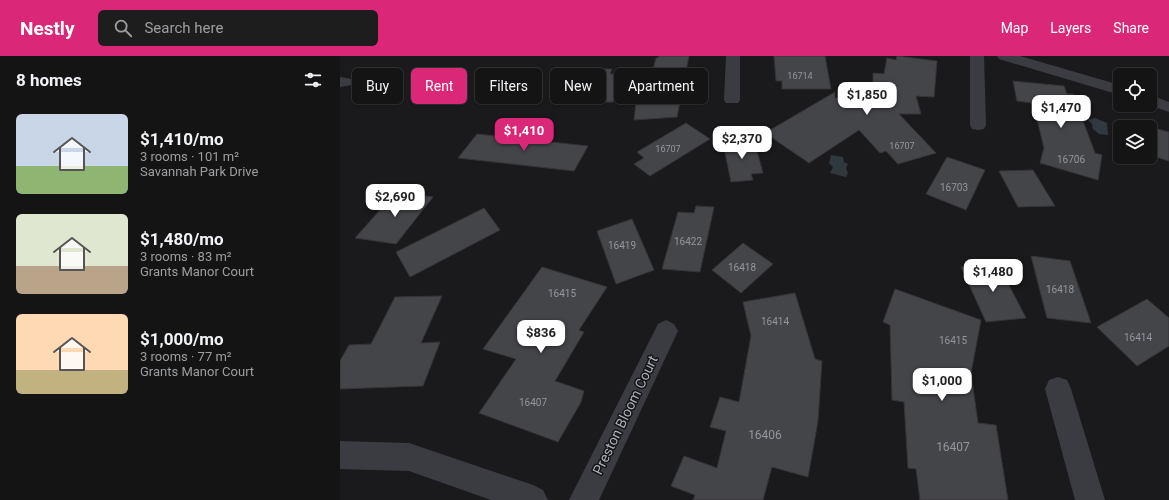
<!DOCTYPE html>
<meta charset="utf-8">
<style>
:root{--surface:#141415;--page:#1d1d1e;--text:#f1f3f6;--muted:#9d9ea0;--line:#333334;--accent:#db2777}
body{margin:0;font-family:Roboto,sans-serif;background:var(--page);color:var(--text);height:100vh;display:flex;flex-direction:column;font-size:15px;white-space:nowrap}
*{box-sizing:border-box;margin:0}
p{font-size:13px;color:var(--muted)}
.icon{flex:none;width:22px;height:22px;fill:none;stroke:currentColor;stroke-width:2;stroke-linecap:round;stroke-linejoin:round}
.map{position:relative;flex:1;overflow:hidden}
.side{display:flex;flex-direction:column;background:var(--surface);width:340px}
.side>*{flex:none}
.top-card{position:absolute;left:12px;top:12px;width:380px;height:36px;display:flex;gap:8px}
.fabs{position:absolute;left:773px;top:12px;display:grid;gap:8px}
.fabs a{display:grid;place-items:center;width:44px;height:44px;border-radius:6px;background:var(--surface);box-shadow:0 1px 3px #0004,0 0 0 1px var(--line);font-size:20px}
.price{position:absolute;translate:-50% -34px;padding:0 9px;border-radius:8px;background:#fff;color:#222;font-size:13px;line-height:26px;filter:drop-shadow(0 1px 2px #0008)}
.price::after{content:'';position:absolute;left:50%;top:24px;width:12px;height:9px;margin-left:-6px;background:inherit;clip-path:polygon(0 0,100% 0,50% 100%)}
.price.selected{background:var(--accent);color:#fff}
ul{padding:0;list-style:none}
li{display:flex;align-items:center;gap:12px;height:100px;padding:0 16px}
li span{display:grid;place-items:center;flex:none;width:112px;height:80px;border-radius:6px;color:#555}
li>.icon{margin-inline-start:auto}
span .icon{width:48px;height:48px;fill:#fffc;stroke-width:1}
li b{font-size:17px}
h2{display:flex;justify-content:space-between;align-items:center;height:48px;padding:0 16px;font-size:17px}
.pill{padding:0 14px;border-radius:6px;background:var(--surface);box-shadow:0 1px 3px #0004,0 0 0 1px var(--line);font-size:14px;line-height:36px}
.pill.selected{background:var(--accent);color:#fff}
header{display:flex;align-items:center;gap:24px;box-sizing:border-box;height:56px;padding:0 20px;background:var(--accent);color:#fff}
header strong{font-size:19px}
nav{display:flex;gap:22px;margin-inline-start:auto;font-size:14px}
.search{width:280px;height:36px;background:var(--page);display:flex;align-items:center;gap:10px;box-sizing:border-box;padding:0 14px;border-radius:6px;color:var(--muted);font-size:15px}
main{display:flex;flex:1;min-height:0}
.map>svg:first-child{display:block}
</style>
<header>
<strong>Nestly</strong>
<div class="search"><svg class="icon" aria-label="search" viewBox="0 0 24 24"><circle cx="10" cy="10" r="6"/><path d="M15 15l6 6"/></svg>Search here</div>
<nav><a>Map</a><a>Layers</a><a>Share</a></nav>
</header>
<main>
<section class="side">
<h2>8 homes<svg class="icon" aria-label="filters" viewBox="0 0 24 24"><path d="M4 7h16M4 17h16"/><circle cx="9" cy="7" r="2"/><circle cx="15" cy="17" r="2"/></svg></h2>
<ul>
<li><span style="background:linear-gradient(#c9d6e8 65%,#8fb573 0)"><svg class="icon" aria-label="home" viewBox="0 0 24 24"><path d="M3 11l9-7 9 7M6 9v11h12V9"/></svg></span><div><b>$1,410/mo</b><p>3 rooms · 101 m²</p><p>Savannah Park Drive</p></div></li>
<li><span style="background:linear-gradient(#dfe7d0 65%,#b9a48a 0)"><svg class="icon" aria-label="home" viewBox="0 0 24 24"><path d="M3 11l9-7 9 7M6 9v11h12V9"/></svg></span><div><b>$1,480/mo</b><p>3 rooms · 83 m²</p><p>Grants Manor Court</p></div></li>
<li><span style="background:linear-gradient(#ffd9b3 70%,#c2b280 0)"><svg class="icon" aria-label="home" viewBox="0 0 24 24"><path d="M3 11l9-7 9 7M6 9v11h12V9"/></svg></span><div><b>$1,000/mo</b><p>3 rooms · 77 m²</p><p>Grants Manor Court</p></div></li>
</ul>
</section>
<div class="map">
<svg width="829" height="444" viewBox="0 0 829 444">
<rect width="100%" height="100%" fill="#1a1a1c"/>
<g fill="#303840">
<polygon points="755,62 767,67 768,79 759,78 753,73 752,68 748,64"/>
<polygon points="491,99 503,101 504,106 508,108 506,112 508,117 506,121 490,117 493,111 489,107"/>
</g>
<g fill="#444549" stroke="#353438">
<polygon points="319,0 349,0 337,61 294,64 299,18 312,18 316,2 318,2"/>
<polygon points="434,0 485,0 491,33 442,33 442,25 436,25"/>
<polygon points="557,0 597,5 594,41 576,40 581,58 559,58 596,97 558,108 546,95 540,97 519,74 469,107 425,77 495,36 495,42 533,43 533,17 544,18 547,2 556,4"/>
<polygon points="232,13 272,13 270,18 288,18 273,46 218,46"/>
<polygon points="673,25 724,30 727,38 733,38 755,97 762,99 758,124 700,107 704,92 693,47 677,45"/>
<polygon points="346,67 370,83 310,120 294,108 304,102 297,96"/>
<polygon points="810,71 829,76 829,105 810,99"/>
<polygon points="137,78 248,90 234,115 118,102"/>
<polygon points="414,84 423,117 411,118 413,124 391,126 383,87"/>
<polygon points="607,101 645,114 626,154 586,138"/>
<polygon points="693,114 715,150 678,151 659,115"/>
<polygon points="56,136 93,141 56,188 15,182"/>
<polygon points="356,150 374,151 360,216 322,213 338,156 354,157"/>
<polygon points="144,152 160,174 70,221 56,196"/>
<polygon points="292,163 314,214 276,228 257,175"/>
<polygon points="403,187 433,208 401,237 372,214"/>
<polygon points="691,200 730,205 751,267 707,262"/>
<polygon points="658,208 686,262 646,266 621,211"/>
<polygon points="202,211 267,231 239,274 244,276 215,325 244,335 241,346 218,386 139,357 176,303 143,293"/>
<polygon points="555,233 641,264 631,317 638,367 656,369 668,444 580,444 576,413 568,412 564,346 552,344 550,269 543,266"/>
<polygon points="455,237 475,303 482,305 478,365 468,421 432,411 423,444 353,444 355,439 331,430 344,400 377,412 386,375 370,371 380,341 399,346 411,280 403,246"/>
<polygon points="102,240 81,287 100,286 83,330 0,333 0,305 9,289 31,288 55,241"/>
<polygon points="807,243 829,262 829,290 797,310 757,271"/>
</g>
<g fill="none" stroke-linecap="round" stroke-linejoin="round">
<g fill="#3b3c41" fill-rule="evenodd">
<polygon points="386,0 400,0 400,44 398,47 386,47 384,44"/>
<polygon points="630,0 644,0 646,69 644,73 638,74 632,73 630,69"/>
<polygon points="657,0 680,0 780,29 780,39 659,3"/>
<polygon points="0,21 12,23 15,26 12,29 0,31"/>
<polygon points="810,39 829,46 829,56 809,49"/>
<polygon points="326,264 334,268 338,275 259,444 229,444 318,268"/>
<polygon points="718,321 727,324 731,333 765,444 735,444 705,333 709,324"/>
<polygon points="0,385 69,387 193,429 203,434 208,444 151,444 69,415 0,413"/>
</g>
</g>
<g text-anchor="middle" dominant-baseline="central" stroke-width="3" stroke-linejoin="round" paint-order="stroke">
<g font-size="9" fill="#93969e">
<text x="460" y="20">16714</text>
<text x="562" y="90">16707</text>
<text x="328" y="93">16707</text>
</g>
<g font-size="10" fill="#93969e">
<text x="731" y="103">16706</text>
<text x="614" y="131">16703</text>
<text x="348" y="185">16422</text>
<text x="282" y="189">16419</text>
<text x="402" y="211">16418</text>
<text x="720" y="233">16418</text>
<text x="222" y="237">16415</text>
<text x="435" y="265">16414</text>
<text x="798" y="281">16414</text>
<text x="613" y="284">16415</text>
<text x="193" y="346">16407</text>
</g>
<g font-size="12" fill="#93969e">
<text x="425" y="379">16406</text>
<text x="613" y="391">16407</text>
</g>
<g font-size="14" fill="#adb1bb" stroke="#151517">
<text transform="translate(285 359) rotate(-64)">Preston Bloom Court</text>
</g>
</g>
</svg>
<div class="fabs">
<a><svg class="icon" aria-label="locate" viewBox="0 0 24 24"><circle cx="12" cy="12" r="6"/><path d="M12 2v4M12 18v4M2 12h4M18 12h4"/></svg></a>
<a><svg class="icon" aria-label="layers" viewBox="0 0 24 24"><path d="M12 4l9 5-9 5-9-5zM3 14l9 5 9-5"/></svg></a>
</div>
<b class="price" style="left:527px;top:60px">$1,850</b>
<b class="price" style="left:721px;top:73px">$1,470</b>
<b class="price selected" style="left:184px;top:96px">$1,410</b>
<b class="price" style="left:402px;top:104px">$2,370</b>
<b class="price" style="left:55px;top:162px">$2,690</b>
<b class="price" style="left:653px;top:237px">$1,480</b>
<b class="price" style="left:201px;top:298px">$836</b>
<b class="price" style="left:602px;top:346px">$1,000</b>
<div class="top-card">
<a class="pill">Buy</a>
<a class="pill selected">Rent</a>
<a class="pill">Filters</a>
<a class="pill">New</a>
<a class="pill">Apartment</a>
</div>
</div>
</main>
